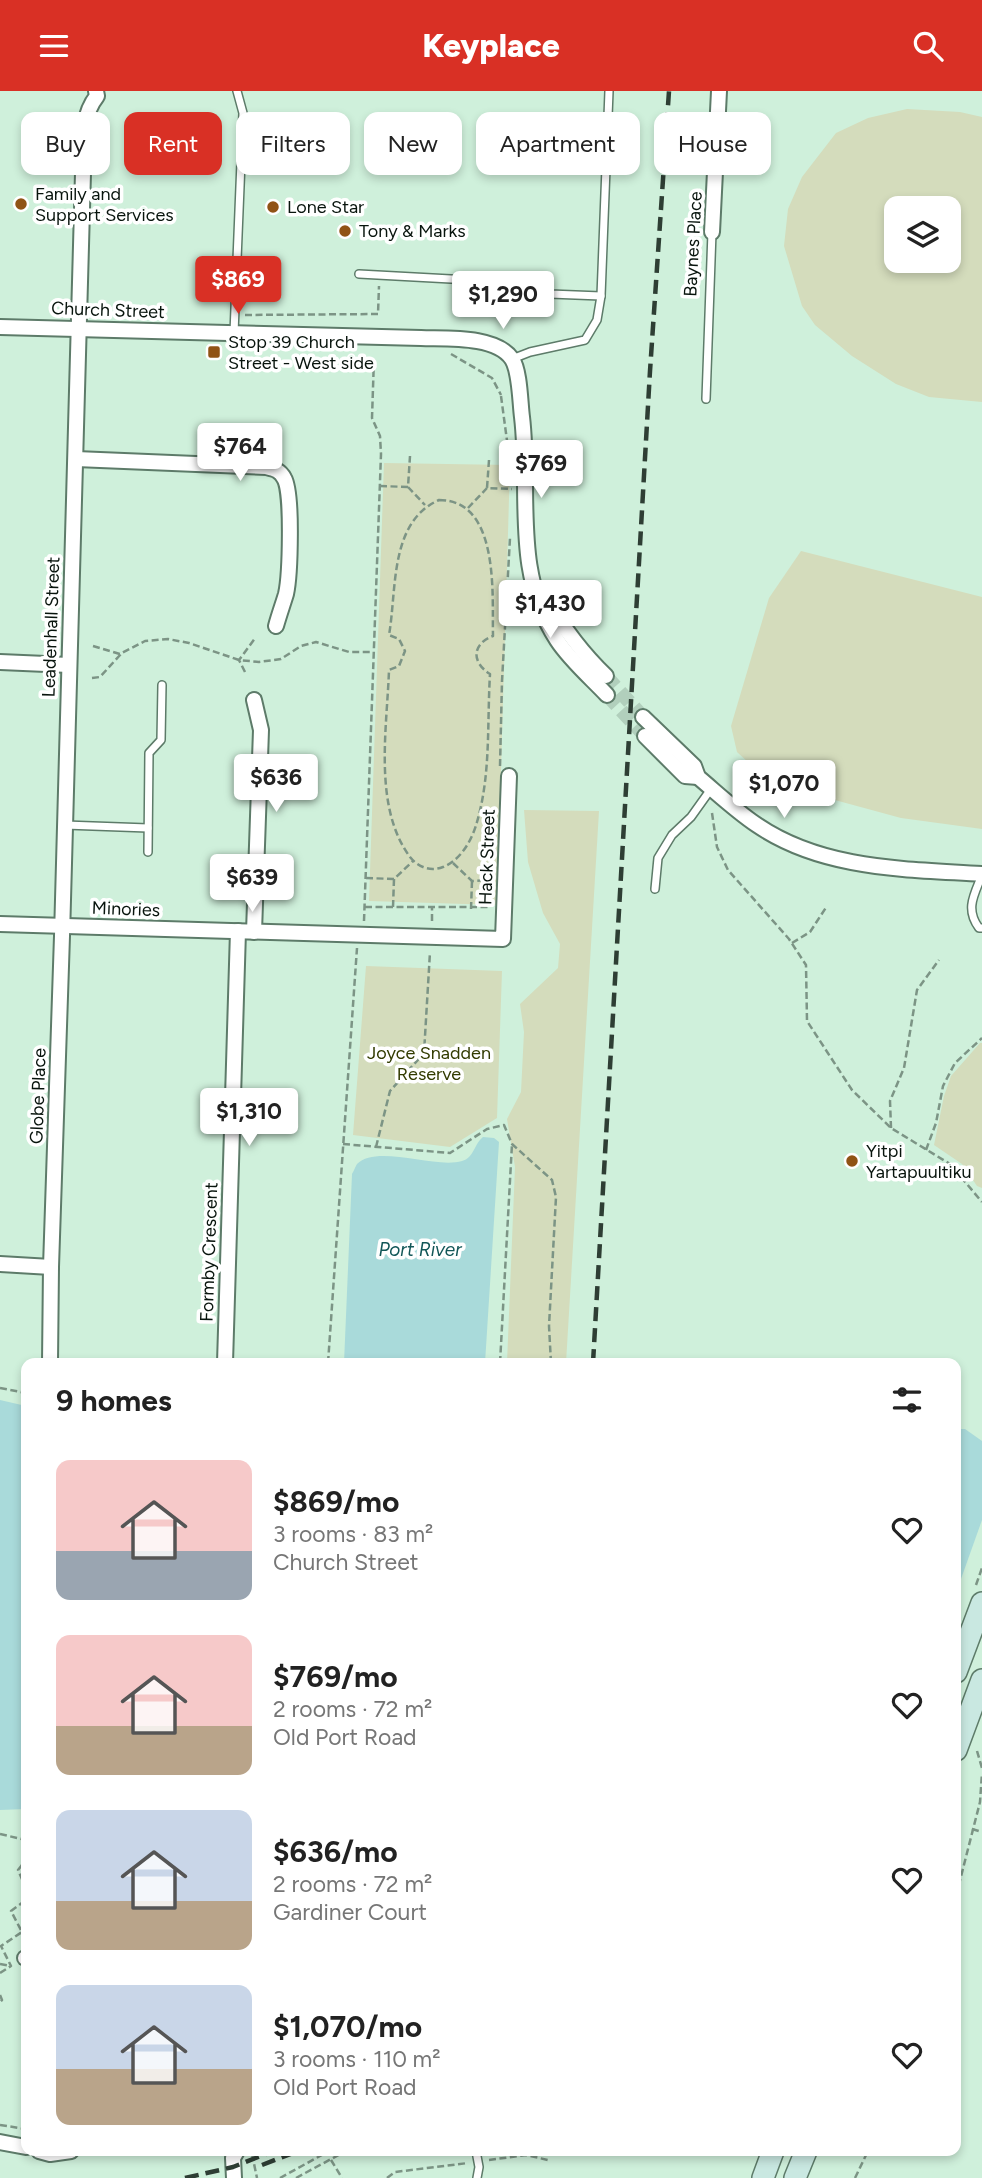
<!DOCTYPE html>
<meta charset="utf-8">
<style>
:root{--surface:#fff;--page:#f6f6f6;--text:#222;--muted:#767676;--accent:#d93025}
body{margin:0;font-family:Figtree,sans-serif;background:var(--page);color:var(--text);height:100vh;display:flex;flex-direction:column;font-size:26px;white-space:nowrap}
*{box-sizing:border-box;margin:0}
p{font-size:23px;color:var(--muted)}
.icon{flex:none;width:38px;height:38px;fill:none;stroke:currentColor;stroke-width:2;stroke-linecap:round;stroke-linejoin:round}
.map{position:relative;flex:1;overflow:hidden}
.details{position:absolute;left:21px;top:1267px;width:940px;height:798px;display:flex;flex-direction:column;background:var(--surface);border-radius:14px;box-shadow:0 4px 10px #0003}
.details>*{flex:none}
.guide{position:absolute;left:21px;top:21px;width:942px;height:63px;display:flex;gap:14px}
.tools{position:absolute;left:884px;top:105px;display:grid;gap:14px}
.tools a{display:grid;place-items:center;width:77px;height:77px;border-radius:14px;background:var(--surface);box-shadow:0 4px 10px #0003;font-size:35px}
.price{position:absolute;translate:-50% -60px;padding:0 16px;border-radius:7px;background:#fff;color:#222;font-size:23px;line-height:46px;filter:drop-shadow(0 2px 4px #0008)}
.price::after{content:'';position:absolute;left:50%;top:42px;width:21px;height:16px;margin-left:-10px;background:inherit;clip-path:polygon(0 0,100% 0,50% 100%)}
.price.active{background:var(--accent);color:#fff}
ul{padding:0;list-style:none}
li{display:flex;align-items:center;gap:21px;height:175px;padding:0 35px}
li span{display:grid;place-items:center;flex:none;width:196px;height:140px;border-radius:14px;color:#555}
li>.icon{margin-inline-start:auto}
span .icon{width:84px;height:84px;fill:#fffc;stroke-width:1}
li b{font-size:30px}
h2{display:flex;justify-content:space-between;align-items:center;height:84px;padding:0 35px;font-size:30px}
.tag{padding:0 24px;border-radius:14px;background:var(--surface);box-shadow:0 4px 10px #0003;font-size:24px;line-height:63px}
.tag.active{background:var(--accent);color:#fff}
header{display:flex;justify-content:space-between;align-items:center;height:91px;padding:0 35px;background:var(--accent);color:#fff;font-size:32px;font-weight:800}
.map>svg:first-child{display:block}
</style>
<header><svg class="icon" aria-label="menu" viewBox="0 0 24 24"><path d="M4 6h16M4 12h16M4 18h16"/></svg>Keyplace<svg class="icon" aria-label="search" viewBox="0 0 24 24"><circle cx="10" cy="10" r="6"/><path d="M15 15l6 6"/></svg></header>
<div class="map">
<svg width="982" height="2087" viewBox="0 0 982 2087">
<rect width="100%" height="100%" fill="#cff0db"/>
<g fill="#d4dcbc" fill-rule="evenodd">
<path d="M907,18L960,21L982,26V311L929,306L896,293L852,265L815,234L802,215L784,155L788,118L802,86L836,42L868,27ZM948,117V170H896V117Z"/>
<polygon points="384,372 510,374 497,814 369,810"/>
<polygon points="801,460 982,506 982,738 901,727 809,702 749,672 737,661 731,635 769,507"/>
<polygon points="524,719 599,720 566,1272 507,1272 515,1076 507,1028 521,1001 524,941 520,913 558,877 560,853 543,822 528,771"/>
<polygon points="366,875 502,880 497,1027 450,1056 353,1044"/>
<polygon points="980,952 982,952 982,1097 977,1095 962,1073 934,1054 944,1005 951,985"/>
</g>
<g fill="#a9dada">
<path d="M483,1046L494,1047L499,1051L485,1272H344L352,1083C354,1080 355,1076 357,1073C377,1053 435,1078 462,1070C474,1067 474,1053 483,1046Z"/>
<polygon points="0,1309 26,1315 26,1718 0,1719"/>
<polygon points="956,1338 965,1338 982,1350 982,1429 956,1502"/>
</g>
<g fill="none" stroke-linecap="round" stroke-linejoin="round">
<g stroke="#b1cfbc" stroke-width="14" stroke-dasharray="14 7" stroke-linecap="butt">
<polyline points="606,585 643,626"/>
<polyline points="607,604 645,645"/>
</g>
<defs>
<g id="service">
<polyline points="359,183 506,191 550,203 601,205"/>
<polyline points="234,242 243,22 237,0"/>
<polyline points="512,268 530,261 585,249 597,229 601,205 609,0"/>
<polyline points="706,308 712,141"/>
<polyline points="65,734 148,737"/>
<polyline points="148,761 149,662 161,649 162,594"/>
<path d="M982,784C974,804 965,818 979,837H982"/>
<polyline points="655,798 658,767 672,744 691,726 711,698"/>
<polyline points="476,2060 479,2076 477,2087"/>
</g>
<g id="minor">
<polyline points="712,141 719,0"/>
<path d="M0,236L421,247C445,248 496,244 512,268C520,280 520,311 522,326C531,402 512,480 557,549C570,569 591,587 607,604"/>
<path d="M76,368L266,376C274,378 280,379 284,387C293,401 290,485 286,503C283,513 279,524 276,535"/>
<path d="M547,509C564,538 582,562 606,585"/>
<polyline points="0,571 69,574"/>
<path d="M643,626L694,675L698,686C717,702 736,720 757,734C823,779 906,778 982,783"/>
<polyline points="645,645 685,685 698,686"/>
<polyline points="0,833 503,848 509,685"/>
<polyline points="254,841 261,639 254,609"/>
<polyline points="0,1173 51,1176"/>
<path d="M50,1272L51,1176L62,845L83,82C84,56 80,26 97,5L96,0"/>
<polyline points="225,1272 238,840"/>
<polyline points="25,1867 26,1867"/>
<polyline points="0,2051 26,2056"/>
<polyline points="39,2060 50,2063 71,2060"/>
<polyline points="234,2087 233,2067 237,2060"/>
</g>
<g id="secondary">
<polyline points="956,1581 982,1512"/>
<polyline points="956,1659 982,1589"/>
<polyline points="763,2087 773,2060"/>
<polyline points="795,2087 806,2060"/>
</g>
</defs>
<use href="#service" stroke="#5d7b69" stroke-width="10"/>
<use href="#minor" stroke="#5d7b69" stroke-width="18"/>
<use href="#secondary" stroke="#5d7b69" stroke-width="24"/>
<g stroke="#7c9485" stroke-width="2.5" stroke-dasharray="7 3.5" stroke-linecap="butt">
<polyline points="245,224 378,223 379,195"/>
<polyline points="451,263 492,287 501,304"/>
<polyline points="501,305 508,357"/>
<polyline points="489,369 487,397 512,398"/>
<polyline points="380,395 408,396 410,365"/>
<polyline points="408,396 425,414"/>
<path d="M439,409C500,409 492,504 493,545C472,553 471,571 490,583C487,633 491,683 477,731C472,749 461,769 443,776C430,781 418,776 410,766C373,716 387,638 389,579L399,575L405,560L399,548L389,544C397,499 389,431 439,409Z"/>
<polyline points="468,417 487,397"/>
<polyline points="93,555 120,563 145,550 168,548 189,552 239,569 259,571 281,568 301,555 316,551 349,561 373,561"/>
<polyline points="245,581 239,569 256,546"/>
<polyline points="92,587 100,586 121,563"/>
<polyline points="500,675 502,590 510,447"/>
<polyline points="712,722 717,756 728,779 789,848 806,874 807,930 852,999 891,1037 950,1073 982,1111"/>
<polyline points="453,772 472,790 491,789"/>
<polyline points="366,787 394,788"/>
<polyline points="365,816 490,816"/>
<polyline points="393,816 394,788 413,770"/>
<polyline points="471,818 472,790"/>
<polyline points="364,830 381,363 380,345 372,327 374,267"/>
<polyline points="432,830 432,817"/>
<polyline points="792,852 810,841 827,815"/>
<polyline points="891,1037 890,1010 904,977 917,899 939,869"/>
<polyline points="343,1053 450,1062 487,1038 504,1034 512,1053 552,1089 556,1106 549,1235 551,1272"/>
<polyline points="376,1056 390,1000 424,962 430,861"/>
<polyline points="926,1059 936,1032 943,995 955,972 982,947"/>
<polyline points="328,1272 357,857"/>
<polyline points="500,1272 512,1053"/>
<polyline points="0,1297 26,1302"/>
<polyline points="976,1494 982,1477"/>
<polyline points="977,1660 982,1677"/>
<polyline points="972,1738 982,1741"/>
<polyline points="0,1743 26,1749"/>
<polyline points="26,1762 22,1774 26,1775"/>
<polyline points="22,1774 18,1779 26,1797"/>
<polyline points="956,1805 980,1711 982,1682"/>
<polyline points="0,1873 11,1875"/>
<polyline points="0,1882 11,1875 1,1855 22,1841 11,1820 26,1809"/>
<polyline points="0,1904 2,1909 0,1911"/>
<polyline points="0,2034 26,2038"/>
<polyline points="252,2063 257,2087"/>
<polyline points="331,2069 342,2087"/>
<polyline points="489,2069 526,2064 548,2069"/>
<polyline points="280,2087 329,2060"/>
<polyline points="296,2087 346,2060"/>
<polyline points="387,2087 395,2081 468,2072"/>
<polyline points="855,2087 868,2060"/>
</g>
<use href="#service" stroke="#fff" stroke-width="7"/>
<use href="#minor" stroke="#fff" stroke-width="14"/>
<use href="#secondary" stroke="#c9e8e1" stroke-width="21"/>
<g stroke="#2e3e34" stroke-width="4.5" stroke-dasharray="14 7" stroke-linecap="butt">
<polyline points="593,1272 650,280 669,0"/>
<polyline points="262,2074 298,2060"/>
<polyline points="185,2087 233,2076 273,2060"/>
</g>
</g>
<g fill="#905315" stroke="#fff" stroke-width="2.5">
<circle cx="21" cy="113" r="7"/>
<circle cx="273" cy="116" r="7"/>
<circle cx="345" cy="140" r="7"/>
<rect x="207" y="254" width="14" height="14" rx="3.5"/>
<circle cx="852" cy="1070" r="7"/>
</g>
<g text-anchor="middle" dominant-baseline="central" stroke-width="7" stroke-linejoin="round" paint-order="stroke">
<g font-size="18" fill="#08140d" stroke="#fff" text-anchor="start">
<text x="35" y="103">Family and<tspan x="35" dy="21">Support Services</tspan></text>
<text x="287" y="116">Lone Star</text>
<text x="359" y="140">Tony &amp; Marks</text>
<text x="228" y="251">Stop 39 Church<tspan x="228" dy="21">Street - West side</tspan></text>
<text x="866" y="1060">Yitpi<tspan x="866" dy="21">Yartapuultiku</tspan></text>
</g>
<g font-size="18" fill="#08140d" stroke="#fff">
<text transform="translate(693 153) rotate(-87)">Baynes Place</text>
<text transform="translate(108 219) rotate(2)">Church Street</text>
<text transform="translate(51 536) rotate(-88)">Leadenhall Street</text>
<text transform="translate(487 766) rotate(-88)">Hack Street</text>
<text transform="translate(126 818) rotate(2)">Minories</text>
<text transform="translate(38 1005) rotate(-88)">Globe Place</text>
<text transform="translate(209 1161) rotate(-88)">Formby Crescent</text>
</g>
<g font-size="18" fill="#323b00" stroke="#fff">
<text x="429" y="962">Joyce Snadden<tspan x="429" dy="21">Reserve</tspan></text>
</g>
<g font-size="19" font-style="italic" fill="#135758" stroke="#fff">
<text x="420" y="1158">Port River</text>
</g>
</g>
</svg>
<div class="tools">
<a><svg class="icon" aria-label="layers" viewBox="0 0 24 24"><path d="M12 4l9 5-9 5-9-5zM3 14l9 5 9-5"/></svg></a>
</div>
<b class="price active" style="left:238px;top:225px">$869</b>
<b class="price" style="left:503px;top:240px">$1,290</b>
<b class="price" style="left:240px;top:392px">$764</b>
<b class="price" style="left:541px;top:409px">$769</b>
<b class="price" style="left:550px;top:549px">$1,430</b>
<b class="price" style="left:276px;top:723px">$636</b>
<b class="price" style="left:784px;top:729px">$1,070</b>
<b class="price" style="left:252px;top:823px">$639</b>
<b class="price" style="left:249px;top:1057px">$1,310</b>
<div class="guide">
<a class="tag">Buy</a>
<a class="tag active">Rent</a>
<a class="tag">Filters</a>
<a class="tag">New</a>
<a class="tag">Apartment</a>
<a class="tag">House</a>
</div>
<section class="details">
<h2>9 homes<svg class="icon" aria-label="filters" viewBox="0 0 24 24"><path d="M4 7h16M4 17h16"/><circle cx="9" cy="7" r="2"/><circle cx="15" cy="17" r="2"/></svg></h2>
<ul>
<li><span style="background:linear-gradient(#f6c9c9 65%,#9aa5b1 0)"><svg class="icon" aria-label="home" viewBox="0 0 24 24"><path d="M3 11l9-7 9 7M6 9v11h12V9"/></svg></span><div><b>$869/mo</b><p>3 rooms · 83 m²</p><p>Church Street</p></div><svg class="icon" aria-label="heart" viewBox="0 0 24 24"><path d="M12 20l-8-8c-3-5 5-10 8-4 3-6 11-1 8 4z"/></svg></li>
<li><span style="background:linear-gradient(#f6c9c9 65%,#b9a48a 0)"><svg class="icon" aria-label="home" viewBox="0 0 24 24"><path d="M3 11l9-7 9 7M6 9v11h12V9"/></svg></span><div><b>$769/mo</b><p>2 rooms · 72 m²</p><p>Old Port Road</p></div><svg class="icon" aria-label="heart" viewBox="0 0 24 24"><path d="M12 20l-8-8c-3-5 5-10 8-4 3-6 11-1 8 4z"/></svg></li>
<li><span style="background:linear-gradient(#c9d6e8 65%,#b9a48a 0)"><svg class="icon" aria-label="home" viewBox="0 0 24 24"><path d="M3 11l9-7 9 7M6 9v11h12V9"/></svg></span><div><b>$636/mo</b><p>2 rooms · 72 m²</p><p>Gardiner Court</p></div><svg class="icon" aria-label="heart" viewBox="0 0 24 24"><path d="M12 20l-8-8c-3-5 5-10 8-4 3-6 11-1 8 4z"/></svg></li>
<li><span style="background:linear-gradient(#c9d6e8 60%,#b9a48a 0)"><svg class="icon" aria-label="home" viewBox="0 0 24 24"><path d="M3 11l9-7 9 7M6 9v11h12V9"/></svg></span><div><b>$1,070/mo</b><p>3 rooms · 110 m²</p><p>Old Port Road</p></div><svg class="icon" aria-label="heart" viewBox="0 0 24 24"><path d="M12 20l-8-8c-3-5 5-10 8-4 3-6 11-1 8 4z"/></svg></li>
</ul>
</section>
</div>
